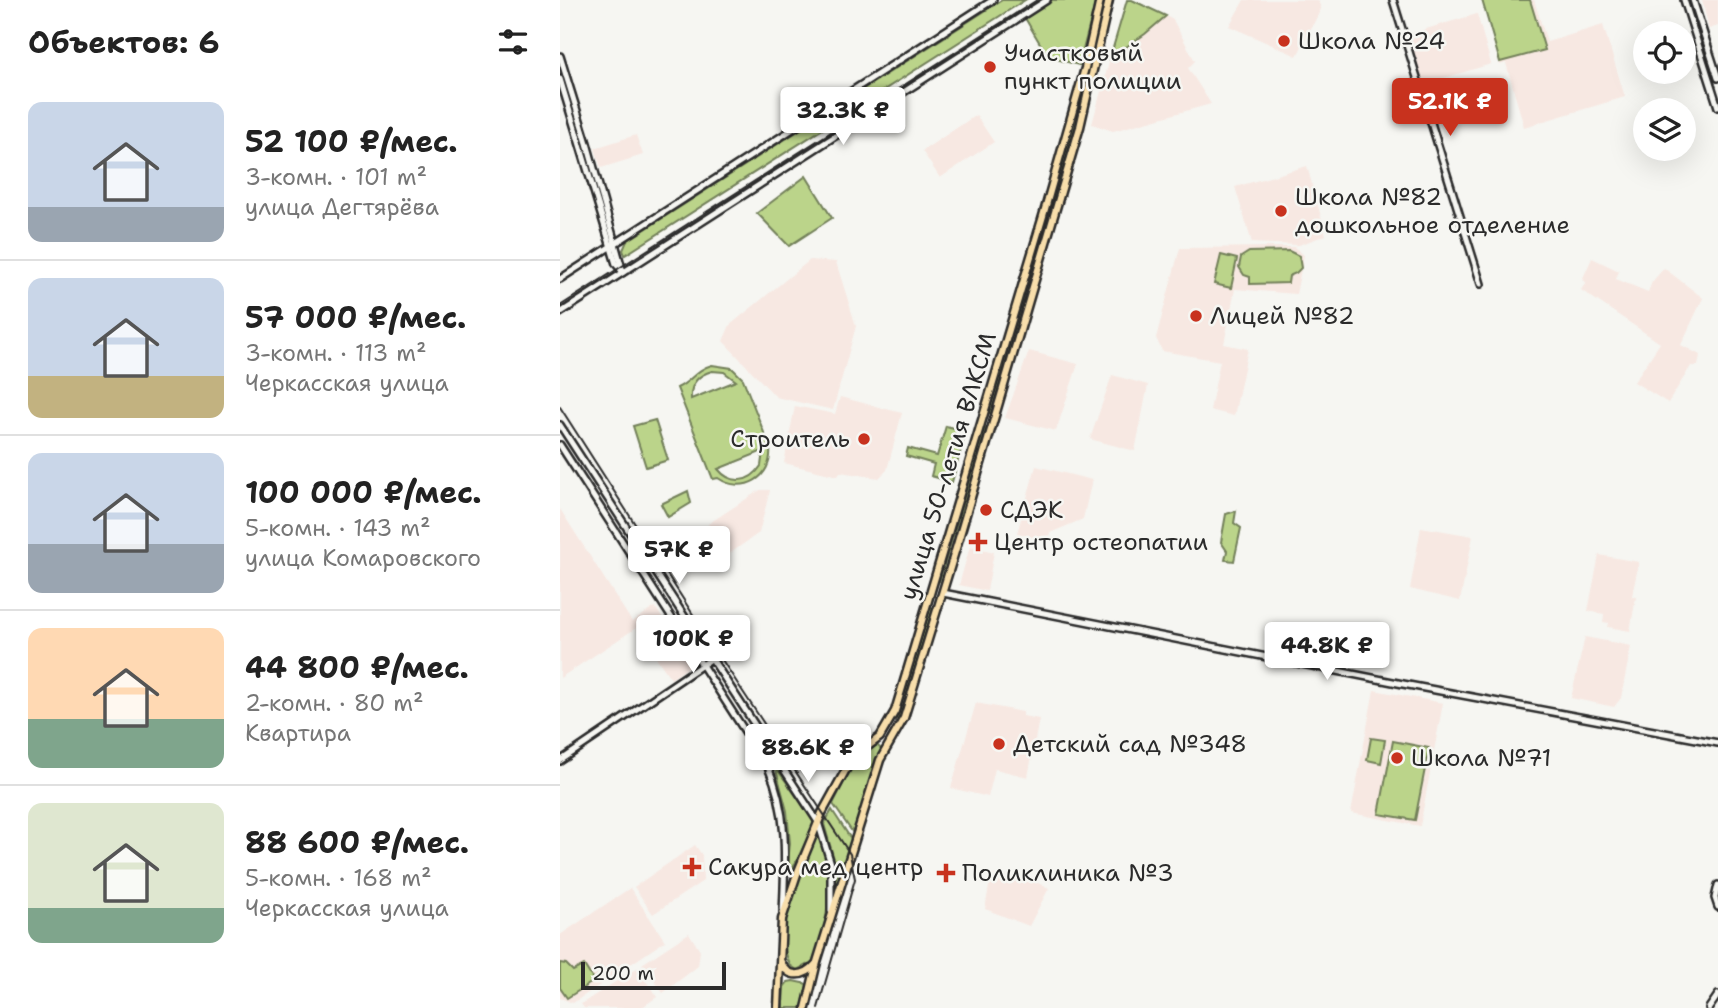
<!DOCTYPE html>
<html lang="ru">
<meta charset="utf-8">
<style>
:root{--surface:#fff;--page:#f6f6f6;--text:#222;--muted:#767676;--line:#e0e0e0;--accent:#c8321e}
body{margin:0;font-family:"Shantell Sans",sans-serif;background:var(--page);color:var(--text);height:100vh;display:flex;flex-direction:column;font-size:26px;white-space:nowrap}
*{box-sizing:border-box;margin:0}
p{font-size:23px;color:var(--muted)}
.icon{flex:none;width:38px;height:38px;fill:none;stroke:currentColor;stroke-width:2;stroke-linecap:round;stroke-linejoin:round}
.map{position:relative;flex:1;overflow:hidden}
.panel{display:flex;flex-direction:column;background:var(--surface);width:560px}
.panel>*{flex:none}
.controls{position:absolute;left:1073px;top:21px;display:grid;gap:14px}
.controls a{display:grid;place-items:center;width:63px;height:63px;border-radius:50%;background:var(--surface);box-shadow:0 7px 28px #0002;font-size:35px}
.scale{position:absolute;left:21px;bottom:18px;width:145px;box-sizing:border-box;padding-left:7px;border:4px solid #2b2b2b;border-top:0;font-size:19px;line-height:24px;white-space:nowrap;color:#2b2b2b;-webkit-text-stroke:5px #f6f6f2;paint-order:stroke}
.price{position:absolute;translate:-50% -60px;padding:0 16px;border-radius:7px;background:#fff;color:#222;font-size:23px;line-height:46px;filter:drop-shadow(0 2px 4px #0008)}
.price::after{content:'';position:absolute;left:50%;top:42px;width:21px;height:16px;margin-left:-10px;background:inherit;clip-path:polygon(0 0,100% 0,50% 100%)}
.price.active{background:var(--accent);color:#fff}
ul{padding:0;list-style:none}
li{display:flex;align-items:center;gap:21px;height:175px;padding:0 28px}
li+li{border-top:2px solid var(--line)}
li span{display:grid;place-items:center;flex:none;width:196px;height:140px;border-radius:14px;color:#555}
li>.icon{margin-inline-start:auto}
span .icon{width:84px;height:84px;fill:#fffc;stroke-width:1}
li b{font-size:30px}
h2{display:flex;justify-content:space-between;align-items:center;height:84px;padding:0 28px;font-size:30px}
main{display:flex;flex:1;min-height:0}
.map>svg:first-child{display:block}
</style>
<main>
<section class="panel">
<h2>Объектов: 6<svg class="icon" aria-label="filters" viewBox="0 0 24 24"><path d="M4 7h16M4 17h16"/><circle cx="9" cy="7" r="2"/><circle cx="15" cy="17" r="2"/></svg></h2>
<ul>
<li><span style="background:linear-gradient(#c9d6e8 75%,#9aa5b1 0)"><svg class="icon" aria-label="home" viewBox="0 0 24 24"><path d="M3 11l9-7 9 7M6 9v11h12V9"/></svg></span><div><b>52 100 ₽/мес.</b><p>3-комн. · 101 m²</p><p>улица Дегтярёва</p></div></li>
<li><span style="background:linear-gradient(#c9d6e8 70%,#c2b280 0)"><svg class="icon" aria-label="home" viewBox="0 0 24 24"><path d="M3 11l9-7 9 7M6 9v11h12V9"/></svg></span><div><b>57 000 ₽/мес.</b><p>3-комн. · 113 m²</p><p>Черкасская улица</p></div></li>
<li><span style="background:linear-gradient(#c9d6e8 65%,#9aa5b1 0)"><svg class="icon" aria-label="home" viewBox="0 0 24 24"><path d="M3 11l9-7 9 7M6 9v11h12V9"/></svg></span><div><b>100 000 ₽/мес.</b><p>5-комн. · 143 m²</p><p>улица Комаровского</p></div></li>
<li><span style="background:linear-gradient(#ffd9b3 65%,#7fa58c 0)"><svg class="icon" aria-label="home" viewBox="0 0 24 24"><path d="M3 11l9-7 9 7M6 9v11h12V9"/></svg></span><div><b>44 800 ₽/мес.</b><p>2-комн. · 80 m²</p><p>Квартира</p></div></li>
<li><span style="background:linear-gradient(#dfe7d0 75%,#7fa58c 0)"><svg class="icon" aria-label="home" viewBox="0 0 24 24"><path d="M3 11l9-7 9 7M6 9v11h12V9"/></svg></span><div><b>88 600 ₽/мес.</b><p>5-комн. · 168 m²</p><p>Черкасская улица</p></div></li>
</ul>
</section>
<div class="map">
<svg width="1158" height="1008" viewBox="0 0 1158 1008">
<rect width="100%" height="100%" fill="#f6f6f2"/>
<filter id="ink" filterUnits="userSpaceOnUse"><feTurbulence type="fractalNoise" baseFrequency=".0143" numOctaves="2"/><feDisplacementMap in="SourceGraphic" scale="14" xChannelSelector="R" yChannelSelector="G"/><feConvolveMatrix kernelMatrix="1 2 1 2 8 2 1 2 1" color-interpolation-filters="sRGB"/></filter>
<g filter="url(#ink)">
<g fill="#f7e8e2">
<polygon points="684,0 758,0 761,9 737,56 669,26"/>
<polygon points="922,0 974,0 987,42 1043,25 1065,97 964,127 946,63 940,65"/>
<polygon points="1142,0 1158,0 1158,26 1149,29"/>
<polygon points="917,14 931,64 864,84 849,34"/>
<polygon points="606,16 613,20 635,61 628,68 651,104 553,131 532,124 550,58 585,34"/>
<polygon points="416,115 434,142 380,178 362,151"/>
<polygon points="76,135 83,155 41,168 35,148"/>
<polygon points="747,166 766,235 739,245 692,243 675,187"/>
<polygon points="734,247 744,255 736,294 675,289 664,344 688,349 674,416 650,410 660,361 602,351 596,338 620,248"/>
<polygon points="1032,258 1059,271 1056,279 1088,292 1092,282 1104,268 1143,298 1121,345 1140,355 1138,366 1131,366 1108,403 1074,382 1100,343 1021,290 1026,282 1022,280"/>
<polygon points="250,260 276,262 296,326 273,410 216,397 163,341 170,325"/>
<polygon points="469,351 518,364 496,431 445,418"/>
<polygon points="552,375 588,385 575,451 530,439"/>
<polygon points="280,397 342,413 327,470 319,478 280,472 278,476 224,463 235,406 275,414"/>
<polygon points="476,466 532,480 523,519 490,533 487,541 457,533"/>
<polygon points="200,490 210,490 199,533 169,554 148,524"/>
<polygon points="0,509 72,622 95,607 133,664 111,679 76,628 0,678"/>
<polygon points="861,527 913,536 900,601 850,589"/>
<polygon points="410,546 434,552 427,591 399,585"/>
<polygon points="1039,555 1079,562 1072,596 1076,597 1070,631 1048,627 1049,623 1043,622 1044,614 1028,611"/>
<polygon points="1025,637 1071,646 1061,698 1054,707 1011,698"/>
<polygon points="814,690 883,703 860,826 791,813"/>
<polygon points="416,703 463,712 463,716 479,719 468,777 435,769 428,797 391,788"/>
<polygon points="298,728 304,741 279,768 271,762 264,763 263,749 270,740"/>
<polygon points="135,845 142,855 143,881 93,914 74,887"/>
<polygon points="431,875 462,876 489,888 469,926 425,909"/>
<polygon points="70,888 105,941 13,1003 0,998 0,935"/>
<polygon points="129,933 140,951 138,966 103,993 82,964"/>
<polygon points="77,968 97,997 81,1008 24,1008 21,1004"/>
</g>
<g fill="#bbd48a" stroke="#73805a" stroke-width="2" fill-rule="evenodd">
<polygon points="442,0 465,0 65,255 63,250 67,241"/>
<polygon points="492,0 536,0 519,65 488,57 465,18"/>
<polygon points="545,0 547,0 526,88 489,212 524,88"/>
<polygon points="567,0 572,0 606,16 585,34 550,58"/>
<polygon points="922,0 970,0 985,50 940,62"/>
<polygon points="246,176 272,218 229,246 197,213"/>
<polygon points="486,221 431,413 428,413 484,222"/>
<polygon points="689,252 729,251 739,256 741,268 736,273 729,276 728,283 690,284 690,277 684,275 679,267 681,257"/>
<polygon points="661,255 677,259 671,288 654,284"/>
<path d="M152,365L172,368L183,379L210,448C213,478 183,495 158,478L153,479L117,388C131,382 136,369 152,365ZM152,371L164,372L176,381L131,399C130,384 138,375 152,371ZM203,451L201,466C190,483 171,485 158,469Z"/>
<polygon points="95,420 108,460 86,467 73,426"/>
<polygon points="386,426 406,431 392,482 371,476 374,464 346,456 348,448 377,456"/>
<polygon points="424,427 426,428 379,582 379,579"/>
<polygon points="128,491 131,503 108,517 101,504"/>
<polygon points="676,511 674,523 681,528 674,561 665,560 667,551 661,542 666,514"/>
<polygon points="370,607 373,608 340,720 337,719"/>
<polygon points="811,738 825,740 821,763 807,760"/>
<polygon points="833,741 869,748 855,820 819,814"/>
<polygon points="317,745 321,749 293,833 273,804 293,764 303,753"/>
<polygon points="215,766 255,823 234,866 227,873 230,843 227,811"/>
<polygon points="272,810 291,839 277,886 276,866 264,824"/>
<path d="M257,834C277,871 268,924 254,961L237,970L230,965C212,927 243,870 257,834Z"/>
<polygon points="0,963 6,964 13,971 24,965 34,981 7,998 0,988"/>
<polygon points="233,981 247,984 242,1008 223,1008 224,987 228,982"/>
</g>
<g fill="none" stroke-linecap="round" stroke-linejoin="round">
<defs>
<g id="secondary">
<polyline points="833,0 921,284"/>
<polyline points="1124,0 1158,107"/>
<polyline points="1133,0 1158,78"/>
<polyline points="0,56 27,143 63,272"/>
<polyline points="0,79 56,264 63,272"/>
<polyline points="0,279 433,0"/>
<polyline points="0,313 487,0"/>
<polyline points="0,425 258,822 271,864 271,911"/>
<path d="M0,445L208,767C229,814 225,863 223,913"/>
<polyline points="383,593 843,684 1158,743"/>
<polyline points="0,761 151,659"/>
<polyline points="1158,885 1155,898 1158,907"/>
<polyline points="1149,1008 1158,995"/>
</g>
<g id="primary">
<path d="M221,962C228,979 245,977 256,964"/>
<polyline points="218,1008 222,919 237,874 262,813 289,764 295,756 320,737 335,711 483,216 525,68 540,0"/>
<polyline points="246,1008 257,962 320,760 344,718 397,545 520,127 549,0"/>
</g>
</defs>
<use href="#secondary" stroke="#2b2b2b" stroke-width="10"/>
<use href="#primary" stroke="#2b2b2b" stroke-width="11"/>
<use href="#secondary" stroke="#f6f6f2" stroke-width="5"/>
<use href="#primary" stroke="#f8deab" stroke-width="6"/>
<g stroke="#2b2b2b" stroke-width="2">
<polyline points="0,306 477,0"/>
<polyline points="0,407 166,666 290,854 295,879 258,1008"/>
</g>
</g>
</g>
<g fill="#c8321e" stroke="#f6f6f2" stroke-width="2.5">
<circle cx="724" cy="41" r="7"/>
<circle cx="430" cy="67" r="7"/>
<circle cx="721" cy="211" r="7"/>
<circle cx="636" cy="316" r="7"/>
<circle cx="304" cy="439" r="7"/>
<circle cx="426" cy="510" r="7"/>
<path d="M414.5 531.5h7v7h7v7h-7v7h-7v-7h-7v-7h7z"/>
<circle cx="439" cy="744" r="7"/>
<circle cx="837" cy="758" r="7"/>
<path d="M128.5 856.5h7v7h7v7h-7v7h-7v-7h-7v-7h7z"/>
<path d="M382.5 862.5h7v7h7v7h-7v7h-7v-7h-7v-7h7z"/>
</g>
<g text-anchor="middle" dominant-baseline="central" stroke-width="5" stroke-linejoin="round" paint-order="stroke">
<g font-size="24" fill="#2b2b2b" stroke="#f6f6f2" text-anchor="start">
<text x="738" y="41">Школа №24</text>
<text x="444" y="53">Участковый<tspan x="444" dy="28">пункт полиции</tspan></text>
<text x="735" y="197">Школа №82<tspan x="735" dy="28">дошкольное отделение</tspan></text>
<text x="650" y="316">Лицей №82</text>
<text x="290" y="439" text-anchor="end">Cтроитель</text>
<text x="440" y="510">СДЭК</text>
<text x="434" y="542">Центр остеопатии</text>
<text x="453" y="744">Детский сад №348</text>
<text x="851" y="758">Школа №71</text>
<text x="148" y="867">Сакура мед центр</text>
<text x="402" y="873">Поликлиника №3</text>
</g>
<g font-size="24" fill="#2b2b2b" stroke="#f6f6f2">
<text transform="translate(388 466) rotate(-73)">улица 50-летия ВЛКСМ</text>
</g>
</g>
</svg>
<div class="controls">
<a><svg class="icon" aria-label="locate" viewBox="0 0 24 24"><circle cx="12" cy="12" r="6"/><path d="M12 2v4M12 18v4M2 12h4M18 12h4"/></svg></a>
<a><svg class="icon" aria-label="layers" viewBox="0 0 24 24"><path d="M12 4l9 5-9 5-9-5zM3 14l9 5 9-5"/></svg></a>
</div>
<div class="scale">200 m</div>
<b class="price active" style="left:890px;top:138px">52.1K ₽</b>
<b class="price" style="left:283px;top:147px">32.3K ₽</b>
<b class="price" style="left:119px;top:586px">57K ₽</b>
<b class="price" style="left:133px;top:675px">100K ₽</b>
<b class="price" style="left:767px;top:682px">44.8K ₽</b>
<b class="price" style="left:248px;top:784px">88.6K ₽</b>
</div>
</main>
